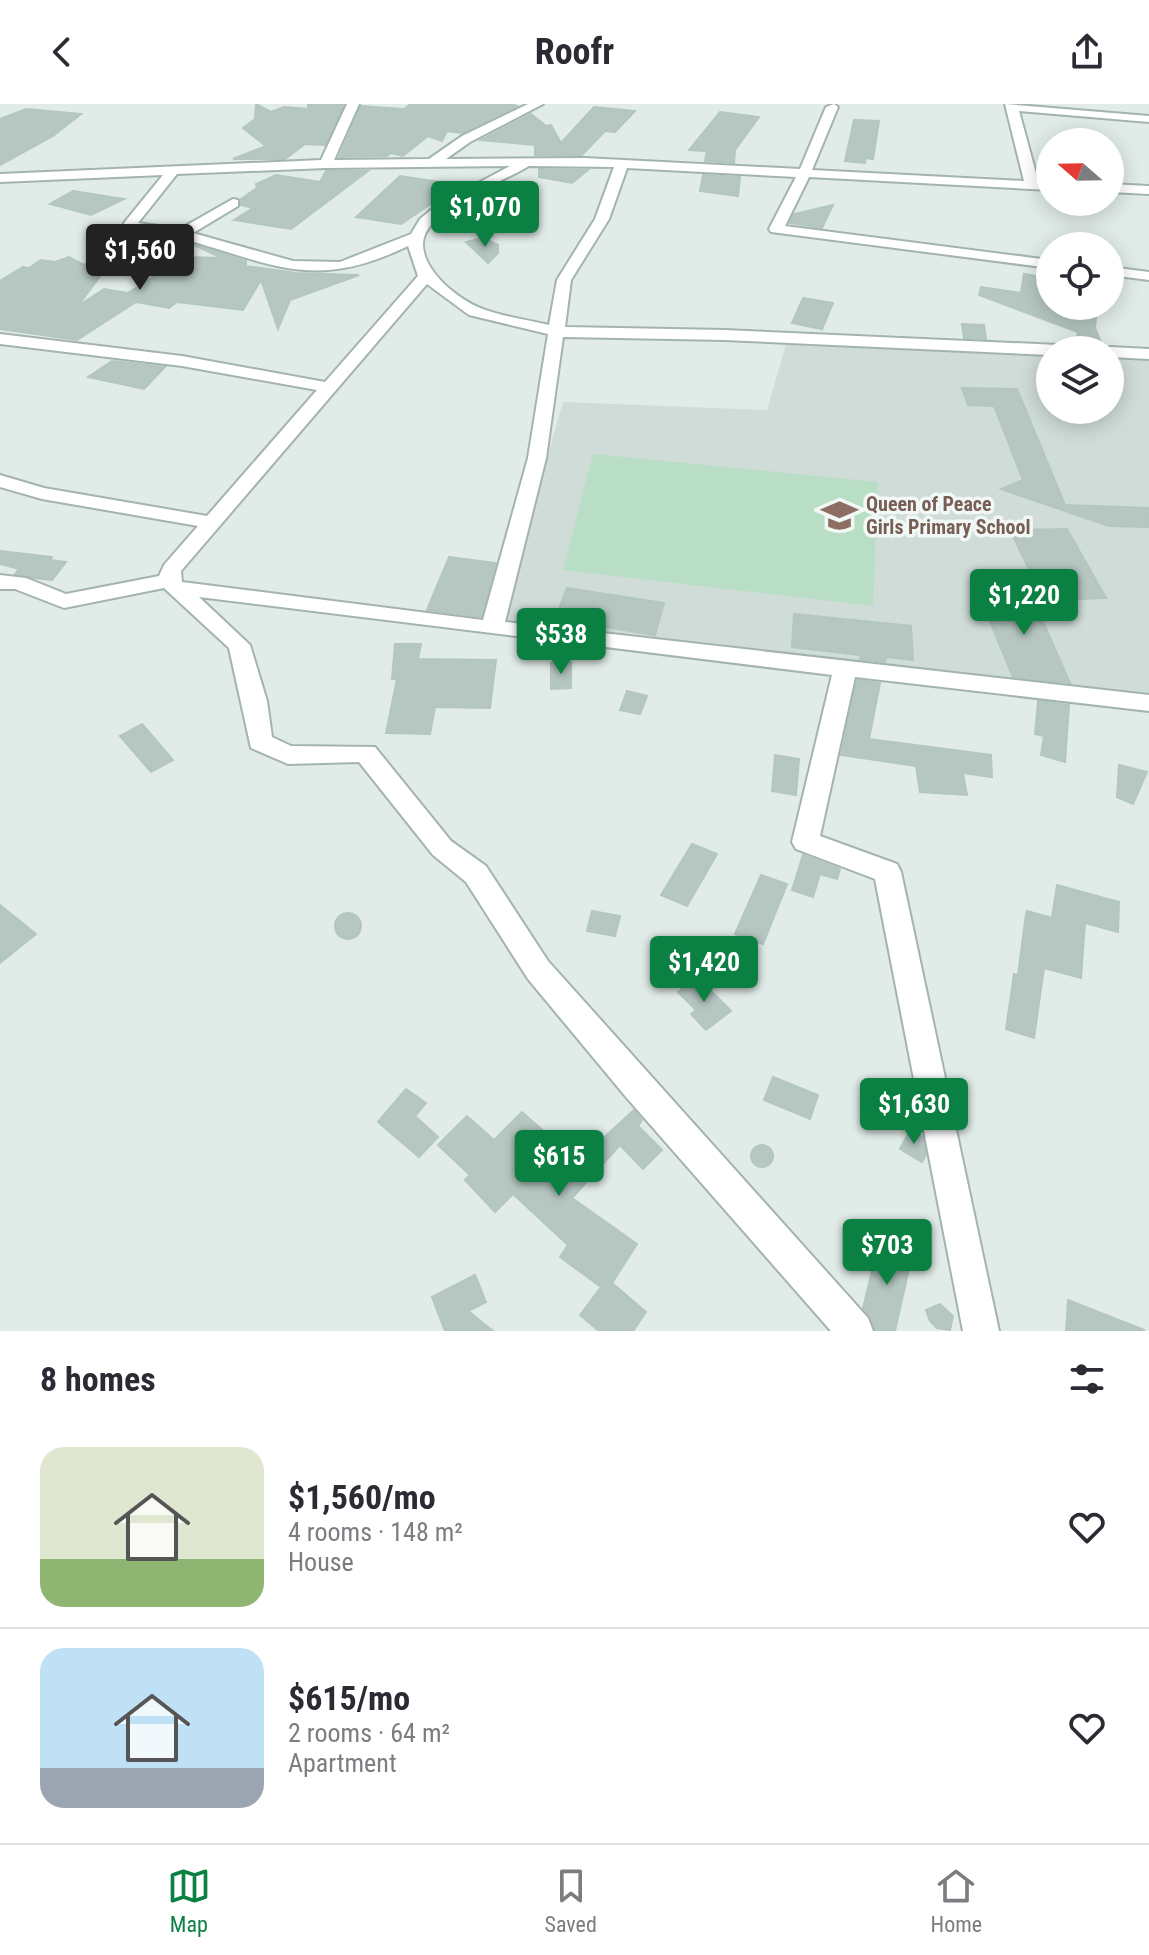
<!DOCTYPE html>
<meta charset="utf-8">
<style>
:root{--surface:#fff;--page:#f2f2f3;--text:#2b2b33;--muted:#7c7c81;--line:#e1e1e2;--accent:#0b8043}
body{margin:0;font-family:"Roboto Condensed",sans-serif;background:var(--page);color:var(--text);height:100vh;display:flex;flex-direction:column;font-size:30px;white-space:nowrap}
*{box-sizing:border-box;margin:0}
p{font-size:26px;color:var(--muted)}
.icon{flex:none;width:44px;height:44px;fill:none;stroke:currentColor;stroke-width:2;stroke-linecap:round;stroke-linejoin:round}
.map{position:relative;height:1227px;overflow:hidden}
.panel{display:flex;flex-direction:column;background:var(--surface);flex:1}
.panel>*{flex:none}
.needle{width:52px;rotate:290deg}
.fabs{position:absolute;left:1036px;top:24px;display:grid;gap:16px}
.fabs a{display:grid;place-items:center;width:88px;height:88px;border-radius:50%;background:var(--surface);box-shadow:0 4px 20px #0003;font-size:40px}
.price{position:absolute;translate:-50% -68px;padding:0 18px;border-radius:8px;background:var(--accent);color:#fff;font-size:26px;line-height:52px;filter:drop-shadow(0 2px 4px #0008)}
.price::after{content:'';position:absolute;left:50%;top:48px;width:24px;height:18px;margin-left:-12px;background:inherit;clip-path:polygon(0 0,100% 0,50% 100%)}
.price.selected{background:#222;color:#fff}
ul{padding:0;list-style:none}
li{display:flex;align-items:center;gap:24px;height:200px;padding:0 40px}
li+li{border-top:2px solid var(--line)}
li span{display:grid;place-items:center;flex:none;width:224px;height:160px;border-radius:24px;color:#555}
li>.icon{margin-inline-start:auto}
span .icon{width:96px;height:96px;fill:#fffc;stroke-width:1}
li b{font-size:34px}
h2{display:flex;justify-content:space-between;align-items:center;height:96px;padding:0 40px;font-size:34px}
header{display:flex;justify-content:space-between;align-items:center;height:104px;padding:0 40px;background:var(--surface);font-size:36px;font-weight:700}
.tab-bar{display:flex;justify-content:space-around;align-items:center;height:112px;border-top:2px solid var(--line);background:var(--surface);font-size:22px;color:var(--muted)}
.tab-bar a{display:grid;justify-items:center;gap:4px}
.tab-bar .selected{color:var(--accent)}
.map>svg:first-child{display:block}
</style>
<header><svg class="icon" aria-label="back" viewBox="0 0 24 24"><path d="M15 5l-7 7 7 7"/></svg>Roofr<svg class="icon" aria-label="share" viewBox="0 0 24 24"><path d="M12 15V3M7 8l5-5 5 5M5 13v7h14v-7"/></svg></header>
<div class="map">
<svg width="1149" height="1227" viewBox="0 0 1149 1227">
<rect width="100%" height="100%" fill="#e1ece8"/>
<polygon fill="#cfdcd7" points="787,237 1050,249 1050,306 1110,306 1110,252 1149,253 1149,591 501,516 563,298 767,306"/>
<polygon fill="#b9dec6" points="593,350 878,378 873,502 563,466"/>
<g fill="#b6c7c1" stroke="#b3c6c0" stroke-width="2">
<polygon points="256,0 271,8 284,3 308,5 308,0 344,0 325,41 305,40 285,55 233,55 266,42 243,24 255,15"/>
<polygon points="411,0 512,0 517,2 462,29 447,27 442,37 428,32 403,52 391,49 387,52 339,53 361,2 404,5"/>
<polygon points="594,3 635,7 615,28 605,27 582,51 535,51 535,41 481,36 531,10 546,22 551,21 561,39"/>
<polygon points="26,5 81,10 53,32 0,61 0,15"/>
<polygon points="720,8 759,13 735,46 734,59 705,57 707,47 689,46"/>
<polygon points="854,16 879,17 873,55 866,54 865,59 845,57"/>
<polygon points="539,65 588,66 572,79 539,73"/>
<polygon points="326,67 368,67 291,125 234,116 253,104 241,101 241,95 257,84 256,80 276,71 320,78"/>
<polygon points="703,71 740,73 738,92 700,87"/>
<polygon points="400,72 440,78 438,95 401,120 356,113"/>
<polygon points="73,87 124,95 91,111 50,100"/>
<polygon points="833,101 822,124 790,119 794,110"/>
<polygon points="482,134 498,141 498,149 488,159 466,138"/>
<polygon points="194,141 246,157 246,162 296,169 359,171 290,196 278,225 261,176 243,206 177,198 169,204 136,198 77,236 0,225 0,177 23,163 29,164 41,156 55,158 69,153 84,161 90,157 109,160 78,202 104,185 128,189 184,153 222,154"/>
<polygon points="1024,170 1050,174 1050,202 1097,202 1095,224 1103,243 1075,242 1078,228 979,191 981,183 1021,189"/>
<polygon points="803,194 833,199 822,225 792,219"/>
<polygon points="962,220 984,221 986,235 964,234"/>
<polygon points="112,257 165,263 144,285 88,273"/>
<polygon points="962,284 1017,285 1065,401 1149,404 1149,423 1109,422 1001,385 1023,376 994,302 968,301"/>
<polygon points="1067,425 1106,494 1044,496 1010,426"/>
<polygon points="0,447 52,453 50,456 66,458 52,476 34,474 15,470 19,465 0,460"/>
<polygon points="449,453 496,459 481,513 427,506"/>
<polygon points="567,484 664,499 655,531 555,515"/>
<polygon points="990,488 1030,488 1070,579 1013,573 982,498 994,498"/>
<polygon points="794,510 911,522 913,556 886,553 885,558 860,555 861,551 792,543"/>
<polygon points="395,540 421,540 418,555 496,556 490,604 435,603 430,630 386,629 397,575 392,575"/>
<polygon points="571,558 571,584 551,585 551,559"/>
<polygon points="857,576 880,579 869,635 991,651 992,673 963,669 967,691 920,688 916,662 841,651"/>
<polygon points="627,587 647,592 640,610 620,606"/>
<polygon points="1038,597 1069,601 1065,658 1041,651 1044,632 1035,630"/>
<polygon points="142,620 173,656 151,668 120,632"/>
<polygon points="775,651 799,655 796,691 772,687"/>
<polygon points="1119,661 1147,668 1133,700 1117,693"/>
<polygon points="692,740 717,750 687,802 661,791"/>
<polygon points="803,751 840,765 837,775 820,770 813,793 792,786"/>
<polygon points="761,771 787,780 763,840 735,830"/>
<polygon points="1057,781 1119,798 1118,828 1085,819 1081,874 1044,864 1034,934 1006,925 1014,870 1018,871 1026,810 1027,807 1052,814"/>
<polygon points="0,801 36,830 0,859"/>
<polygon points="592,807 620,812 615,832 587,827"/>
<circle cx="348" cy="822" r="13"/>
<polygon points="697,873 731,907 706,926 691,910 696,906 678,888"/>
<polygon points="773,973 818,991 810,1015 764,996"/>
<polygon points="406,985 426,999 415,1012 438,1033 419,1053 378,1018"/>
<polygon points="634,1006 642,1016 638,1022 662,1046 643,1065 620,1041 572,1094 637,1140 612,1179 646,1208 633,1227 599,1227 580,1211 601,1183 560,1153 568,1141 513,1090 495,1108 465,1076 470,1071 438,1041 467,1012 494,1036 522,1008 556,1038 564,1030 586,1050"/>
<polygon points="911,1025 922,1032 926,1050 922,1058 900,1045"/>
<circle cx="762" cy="1052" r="11"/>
<polygon points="879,1138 912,1151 895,1227 876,1227 863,1204"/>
<polygon points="475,1171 486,1198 468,1207 493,1227 445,1227 432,1193"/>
<polygon points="1068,1196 1144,1226 1144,1227 1066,1227"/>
<polygon points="940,1200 953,1212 950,1226 937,1224 930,1217 926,1206"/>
</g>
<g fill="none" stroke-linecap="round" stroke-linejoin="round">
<defs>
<g id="minor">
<path d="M347,0H359L334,56L429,55L462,32L528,0H543L470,38L446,55L585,54L800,65L826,3L834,0L838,3L812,66L1024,77L1005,0L1149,12V18L1019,7L1038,77L1050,78V86L809,73L785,122L1050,156V164L771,128L769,125L796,73L627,64L609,115L571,176L565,223L725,226L1058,241L1066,246H1050V251L725,236L563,233L546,354L505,518L1149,591V607L855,573L820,732L897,760L901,768L999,1227H963L875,775L796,745L792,738L832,571L199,493L250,541L267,597L272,633L291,642L375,643L451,737L486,762L548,857L868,1214L873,1227H831L626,993L528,875L466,778L433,751L359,658L288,660L251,644L229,544L164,484L64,504L15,485H0V471L26,474L66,490L159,472L164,461L198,422L42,395L0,383V371L44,384L207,412L317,286L182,262L0,240V230L182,252L325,278L418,172L408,142C316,187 275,161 184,135C165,130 144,130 124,125V119L163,71L0,78V70L321,56ZM510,62L437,101L420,115L411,130L340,158L293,157L193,129L238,102V96L233,95L180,125L138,119L177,70L326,64ZM529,62L614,63L595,115L557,176L549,221C528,216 504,213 483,205C454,195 401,150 433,119C458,93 498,80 529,62ZM427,180L469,211L548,230L528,354L483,516L182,478L181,467Z"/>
<polygon points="1110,80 1149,82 1149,90 1110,88"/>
<polygon points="1110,163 1149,168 1149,176 1110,171"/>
<polygon points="1110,243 1149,245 1149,255 1110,253 1110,246 1103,246"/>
</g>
</defs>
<use href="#minor" stroke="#a3b4b0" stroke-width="4"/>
<use href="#minor" fill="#fff" fill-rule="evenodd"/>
</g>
<defs>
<symbol id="school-bare" viewBox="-9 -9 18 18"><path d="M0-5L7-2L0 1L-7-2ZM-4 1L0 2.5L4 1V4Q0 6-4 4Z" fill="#8d6e63" stroke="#f1f8f5" stroke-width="2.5" paint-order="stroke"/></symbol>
</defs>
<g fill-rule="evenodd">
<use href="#school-bare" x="814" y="386" width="51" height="51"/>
</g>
<g text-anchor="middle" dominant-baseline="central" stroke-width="7" stroke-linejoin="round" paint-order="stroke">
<g font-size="20" font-weight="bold" fill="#785e54" stroke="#f1f8f5" text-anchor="start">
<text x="866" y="400">Queen of Peace<tspan x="866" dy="23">Girls Primary School</tspan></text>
</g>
</g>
</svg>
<div class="fabs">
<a><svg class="needle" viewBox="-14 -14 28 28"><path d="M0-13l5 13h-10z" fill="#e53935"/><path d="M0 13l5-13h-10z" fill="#7c7c81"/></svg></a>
<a><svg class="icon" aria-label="locate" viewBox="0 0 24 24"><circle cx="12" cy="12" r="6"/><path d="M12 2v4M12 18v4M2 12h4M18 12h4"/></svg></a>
<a><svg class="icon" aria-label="layers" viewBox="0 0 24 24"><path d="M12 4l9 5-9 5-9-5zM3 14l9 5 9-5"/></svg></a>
</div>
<b class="price" style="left:485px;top:145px">$1,070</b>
<b class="price selected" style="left:140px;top:188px">$1,560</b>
<b class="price" style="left:1024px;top:533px">$1,220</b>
<b class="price" style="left:561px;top:572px">$538</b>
<b class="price" style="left:704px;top:900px">$1,420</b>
<b class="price" style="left:914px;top:1042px">$1,630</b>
<b class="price" style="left:559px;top:1094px">$615</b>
<b class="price" style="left:887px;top:1183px">$703</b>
</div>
<section class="panel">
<h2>8 homes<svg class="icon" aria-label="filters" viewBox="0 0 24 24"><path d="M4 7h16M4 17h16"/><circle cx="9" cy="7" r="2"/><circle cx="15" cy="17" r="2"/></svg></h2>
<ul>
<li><span style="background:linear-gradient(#dfe7d0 70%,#8fb573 0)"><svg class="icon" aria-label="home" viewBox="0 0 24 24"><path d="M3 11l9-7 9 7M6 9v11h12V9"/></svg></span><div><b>$1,560/mo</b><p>4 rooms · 148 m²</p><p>House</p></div><svg class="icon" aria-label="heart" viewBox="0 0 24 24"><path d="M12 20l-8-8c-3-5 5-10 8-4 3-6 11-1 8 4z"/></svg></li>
<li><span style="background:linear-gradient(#bfe0f5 75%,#9aa5b1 0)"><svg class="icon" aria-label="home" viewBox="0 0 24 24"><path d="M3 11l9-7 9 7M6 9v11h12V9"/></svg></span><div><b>$615/mo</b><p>2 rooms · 64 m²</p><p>Apartment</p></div><svg class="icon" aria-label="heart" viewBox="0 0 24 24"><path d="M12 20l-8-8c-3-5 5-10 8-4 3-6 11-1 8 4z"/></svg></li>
</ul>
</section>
<nav class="tab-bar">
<a class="selected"><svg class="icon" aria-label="map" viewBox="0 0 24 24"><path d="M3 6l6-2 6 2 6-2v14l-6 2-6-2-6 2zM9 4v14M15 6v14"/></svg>Map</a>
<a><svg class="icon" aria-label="saved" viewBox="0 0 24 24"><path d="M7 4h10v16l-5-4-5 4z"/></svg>Saved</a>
<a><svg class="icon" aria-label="home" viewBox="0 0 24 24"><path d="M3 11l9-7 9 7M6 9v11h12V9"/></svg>Home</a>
</nav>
